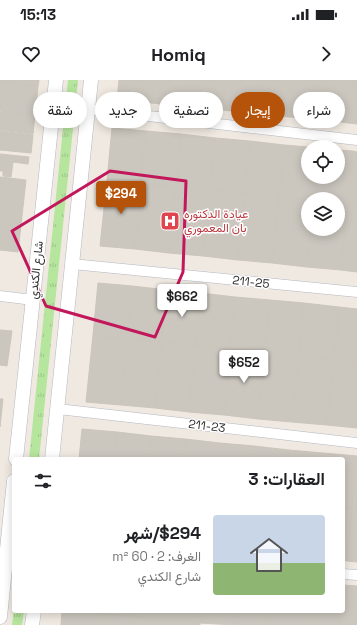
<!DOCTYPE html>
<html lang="ar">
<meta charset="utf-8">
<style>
:root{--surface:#fff;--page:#f6f6f6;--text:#202124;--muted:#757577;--accent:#b45309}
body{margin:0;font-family:"Space Grotesk",Vazirmatn,sans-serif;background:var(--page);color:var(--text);direction:rtl;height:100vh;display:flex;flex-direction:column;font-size:15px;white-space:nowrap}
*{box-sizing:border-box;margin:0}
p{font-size:13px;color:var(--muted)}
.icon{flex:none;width:22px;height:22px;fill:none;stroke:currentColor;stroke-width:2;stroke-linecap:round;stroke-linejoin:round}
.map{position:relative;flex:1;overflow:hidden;direction:ltr}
.panel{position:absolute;left:12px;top:377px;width:333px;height:156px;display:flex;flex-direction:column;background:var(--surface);border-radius:4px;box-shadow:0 2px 10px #0003;direction:rtl}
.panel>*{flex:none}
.top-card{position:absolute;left:12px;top:12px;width:333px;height:36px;direction:rtl;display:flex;gap:8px}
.fabs{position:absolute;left:301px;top:60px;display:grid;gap:8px}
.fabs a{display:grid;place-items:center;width:44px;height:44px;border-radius:50%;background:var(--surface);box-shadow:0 2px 10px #0003;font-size:20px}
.price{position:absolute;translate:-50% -34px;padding:0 9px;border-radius:4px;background:#fff;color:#222;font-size:13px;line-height:26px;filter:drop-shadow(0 1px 2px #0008)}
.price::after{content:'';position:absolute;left:50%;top:24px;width:12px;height:9px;margin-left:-6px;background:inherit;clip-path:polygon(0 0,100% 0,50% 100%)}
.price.on{background:var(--accent);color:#fff}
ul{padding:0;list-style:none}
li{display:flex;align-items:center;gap:12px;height:100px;padding:0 20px}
li span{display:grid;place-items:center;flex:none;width:112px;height:80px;border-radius:4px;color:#555}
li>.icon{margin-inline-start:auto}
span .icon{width:48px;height:48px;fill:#fffc;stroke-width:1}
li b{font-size:17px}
h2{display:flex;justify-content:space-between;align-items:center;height:48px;padding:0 20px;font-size:17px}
.tag{padding:0 14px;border-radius:18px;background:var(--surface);box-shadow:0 2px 10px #0003;font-size:14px;line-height:36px}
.tag.on{background:var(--accent);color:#fff}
.status{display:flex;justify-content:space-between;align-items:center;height:28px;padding:0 20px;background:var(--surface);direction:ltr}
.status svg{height:11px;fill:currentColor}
header{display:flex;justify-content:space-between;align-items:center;height:52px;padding:0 20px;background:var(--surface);font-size:18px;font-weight:700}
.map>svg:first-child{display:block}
</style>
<div class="status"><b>15:13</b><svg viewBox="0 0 49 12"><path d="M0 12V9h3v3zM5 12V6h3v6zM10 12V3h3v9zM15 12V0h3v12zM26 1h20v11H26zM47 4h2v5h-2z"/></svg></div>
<header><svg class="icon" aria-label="forward" viewBox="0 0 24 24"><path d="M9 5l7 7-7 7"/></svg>Homiq<svg class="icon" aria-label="heart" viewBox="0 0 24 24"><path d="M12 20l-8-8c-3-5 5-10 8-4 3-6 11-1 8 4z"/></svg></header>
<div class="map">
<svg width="357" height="545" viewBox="0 0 357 545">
<defs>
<pattern id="grass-tufts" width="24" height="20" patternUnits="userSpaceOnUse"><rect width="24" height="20" fill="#b6e59e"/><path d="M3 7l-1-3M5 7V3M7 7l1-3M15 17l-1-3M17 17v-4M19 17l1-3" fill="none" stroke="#9dc588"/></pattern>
</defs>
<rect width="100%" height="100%" fill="#efe9e1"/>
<g fill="url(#grass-tufts)">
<polygon points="68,0 78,0 39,379 29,379"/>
<polygon points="14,529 14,531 24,531 22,545 12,545"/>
</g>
<g fill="#cbc7bf" stroke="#cbc5ba">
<polygon points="0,0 39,0 38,6 0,2"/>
<polygon points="119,0 154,0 152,23 117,20"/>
<polygon points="154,0 189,0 186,27 152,23"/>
<polygon points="189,0 224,0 221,30 186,27"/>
<polygon points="224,0 258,0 255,33 221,30"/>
<polygon points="258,0 293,0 290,37 255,33"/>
<polygon points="293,0 328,0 324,40 290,37"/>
<polygon points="328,0 357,0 357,44 324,40"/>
<polygon points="0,2 38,6 35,35 0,31"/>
<polygon points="0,32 35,35 33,54 0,50"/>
<polygon points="112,48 146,51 141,103 107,100"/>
<polygon points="0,51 33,55 31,73 0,70"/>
<polygon points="146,51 181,54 176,107 141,103"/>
<polygon points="181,54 215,58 210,110 176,107"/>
<polygon points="215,58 250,61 245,113 210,110"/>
<polygon points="250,61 284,65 279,117 245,113"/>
<polygon points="284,65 308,67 308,97 315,97 313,119 308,120 279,117"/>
<polygon points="338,70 353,71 348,124 338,123 338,119 313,119 315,97 338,97"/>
<polygon points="353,71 357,72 357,125 348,124"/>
<polygon points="0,74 29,77 28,84 13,82 11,97 3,96 3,91 0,91"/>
<polygon points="0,97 26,100 18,172 0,170"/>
<polygon points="107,100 141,103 135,169 100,166"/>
<polygon points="141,103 176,107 169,173 135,169"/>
<polygon points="176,107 210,110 203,176 169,173"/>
<polygon points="210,110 245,113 238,180 203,176"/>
<polygon points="245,113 279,117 272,183 238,180"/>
<polygon points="279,117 308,120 308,149 310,149 307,187 272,183"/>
<polygon points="338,123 348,124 341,190 307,187 310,149 338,149"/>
<polygon points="348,124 357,125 357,192 341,190"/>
<polygon points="98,203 132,206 127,259 93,255"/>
<polygon points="132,206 167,210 162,262 127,259"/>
<polygon points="167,210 201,213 196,265 162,262"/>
<polygon points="201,213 235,217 230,269 196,265"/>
<polygon points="235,217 270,220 265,272 230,269"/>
<polygon points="270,220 304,223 299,276 265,272"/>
<polygon points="304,223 339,227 334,279 299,276"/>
<polygon points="339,227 357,229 357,281 334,279"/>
<polygon points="0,250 12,251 7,286 0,285"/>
<polygon points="93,255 127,259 121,325 86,322"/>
<polygon points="127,259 162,262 155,328 121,325"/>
<polygon points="162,262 196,265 189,332 155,328"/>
<polygon points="196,265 230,269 224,335 189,332"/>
<polygon points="230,269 265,272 258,339 224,335"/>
<polygon points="265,272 299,276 292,342 258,339"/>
<polygon points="299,276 334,279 327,345 292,342"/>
<polygon points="334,279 357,281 357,348 327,345"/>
<polygon points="0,319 3,319 0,347"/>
<polygon points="82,349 117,352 114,379 79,379"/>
<polygon points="117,352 151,356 149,379 114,379"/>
<polygon points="151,356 185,359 184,379 149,379"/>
<polygon points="185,359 220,363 218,379 184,379"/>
<polygon points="220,363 254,366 253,379 218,379"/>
<polygon points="254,366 289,370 288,379 253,379"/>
<polygon points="289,370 323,373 322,379 288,379"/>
<polygon points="323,373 357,376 352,428 343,428 343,379 322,379"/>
<polygon points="357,382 357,429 352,428"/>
<polygon points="343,428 352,428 347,481 343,480"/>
<polygon points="352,428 357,429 357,482 347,481"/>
<polygon points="343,505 357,506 357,545 339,545 340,531 343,531"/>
<polygon points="62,531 97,533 96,545 61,545"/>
<polygon points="97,531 132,531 131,536 97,533"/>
<polygon points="132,531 167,531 166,540 131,536"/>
<polygon points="167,531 201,531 200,543 166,540"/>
<polygon points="201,531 236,531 235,545 200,543"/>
<polygon points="236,531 271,531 269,545 235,545"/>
<polygon points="271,531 305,531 304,545 269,545"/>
<polygon points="305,531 340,531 339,545 304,545"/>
<polygon points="97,533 131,536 131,545 96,545"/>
<polygon points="131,536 166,540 165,545 131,545"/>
<polygon points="166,540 200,543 200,545 165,545"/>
</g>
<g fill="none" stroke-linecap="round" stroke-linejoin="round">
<defs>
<g id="street">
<polyline points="88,29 357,60"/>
<polyline points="72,184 357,212"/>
<polyline points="0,216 33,220"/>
<polyline points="58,329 357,363"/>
<polyline points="343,494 357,495"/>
</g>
<g id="secondary">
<polyline points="16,379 56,0"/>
<polyline points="52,379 91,0"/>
<polyline points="0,537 14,401"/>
<polyline points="32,545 34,531"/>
</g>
</defs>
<use href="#street" stroke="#b4b7c1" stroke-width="11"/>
<use href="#secondary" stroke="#b4b7c1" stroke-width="15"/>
<use href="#street" stroke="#fff" stroke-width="10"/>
<use href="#secondary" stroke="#fff" stroke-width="14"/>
</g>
<path fill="none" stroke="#c2185b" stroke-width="3" stroke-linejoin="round" d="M110,91L186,101L183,192L155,257L46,226L12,151Z"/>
<defs>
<symbol id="hospital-square" viewBox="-11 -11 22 22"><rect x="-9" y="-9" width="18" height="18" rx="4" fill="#e0444e" stroke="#fff"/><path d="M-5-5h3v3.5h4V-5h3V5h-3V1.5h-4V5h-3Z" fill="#fff"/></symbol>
</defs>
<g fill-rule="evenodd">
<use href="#hospital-square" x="159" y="130" width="22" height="22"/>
</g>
<g text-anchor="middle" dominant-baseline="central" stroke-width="3" stroke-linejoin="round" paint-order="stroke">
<g font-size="12" fill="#be3a42" stroke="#fff" text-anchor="start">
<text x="184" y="134">عيادة الدكتوره<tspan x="184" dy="14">بان المعموري</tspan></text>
</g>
<g font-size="12" fill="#2e2e2e" stroke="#fff">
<text transform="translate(36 190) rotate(-84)">شارع الكندي</text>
<text transform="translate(251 202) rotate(6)">211-25</text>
<text transform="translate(207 346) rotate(7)">211-23</text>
</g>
</g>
</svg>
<div class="fabs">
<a><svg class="icon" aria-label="locate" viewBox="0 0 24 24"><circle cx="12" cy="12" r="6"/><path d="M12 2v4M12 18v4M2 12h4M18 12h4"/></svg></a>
<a><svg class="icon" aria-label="layers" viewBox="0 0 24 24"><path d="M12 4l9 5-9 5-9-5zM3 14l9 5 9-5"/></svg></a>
</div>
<b class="price on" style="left:121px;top:135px">$294</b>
<b class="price" style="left:182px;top:238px">$662</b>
<b class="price" style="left:244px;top:304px">$652</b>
<div class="top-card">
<a class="tag">شراء</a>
<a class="tag on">إيجار</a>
<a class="tag">تصفية</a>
<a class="tag">جديد</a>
<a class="tag">شقة</a>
</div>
<section class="panel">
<h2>العقارات: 3<svg class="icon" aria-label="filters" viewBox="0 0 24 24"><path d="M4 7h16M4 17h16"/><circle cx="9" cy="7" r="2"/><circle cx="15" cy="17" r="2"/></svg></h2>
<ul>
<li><span style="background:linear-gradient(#c9d6e8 60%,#8fb573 0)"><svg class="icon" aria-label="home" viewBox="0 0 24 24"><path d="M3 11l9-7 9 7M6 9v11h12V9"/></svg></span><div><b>$294/شهر</b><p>الغرف: 2 · 60 m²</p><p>شارع الكندي</p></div></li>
</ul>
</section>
</div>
